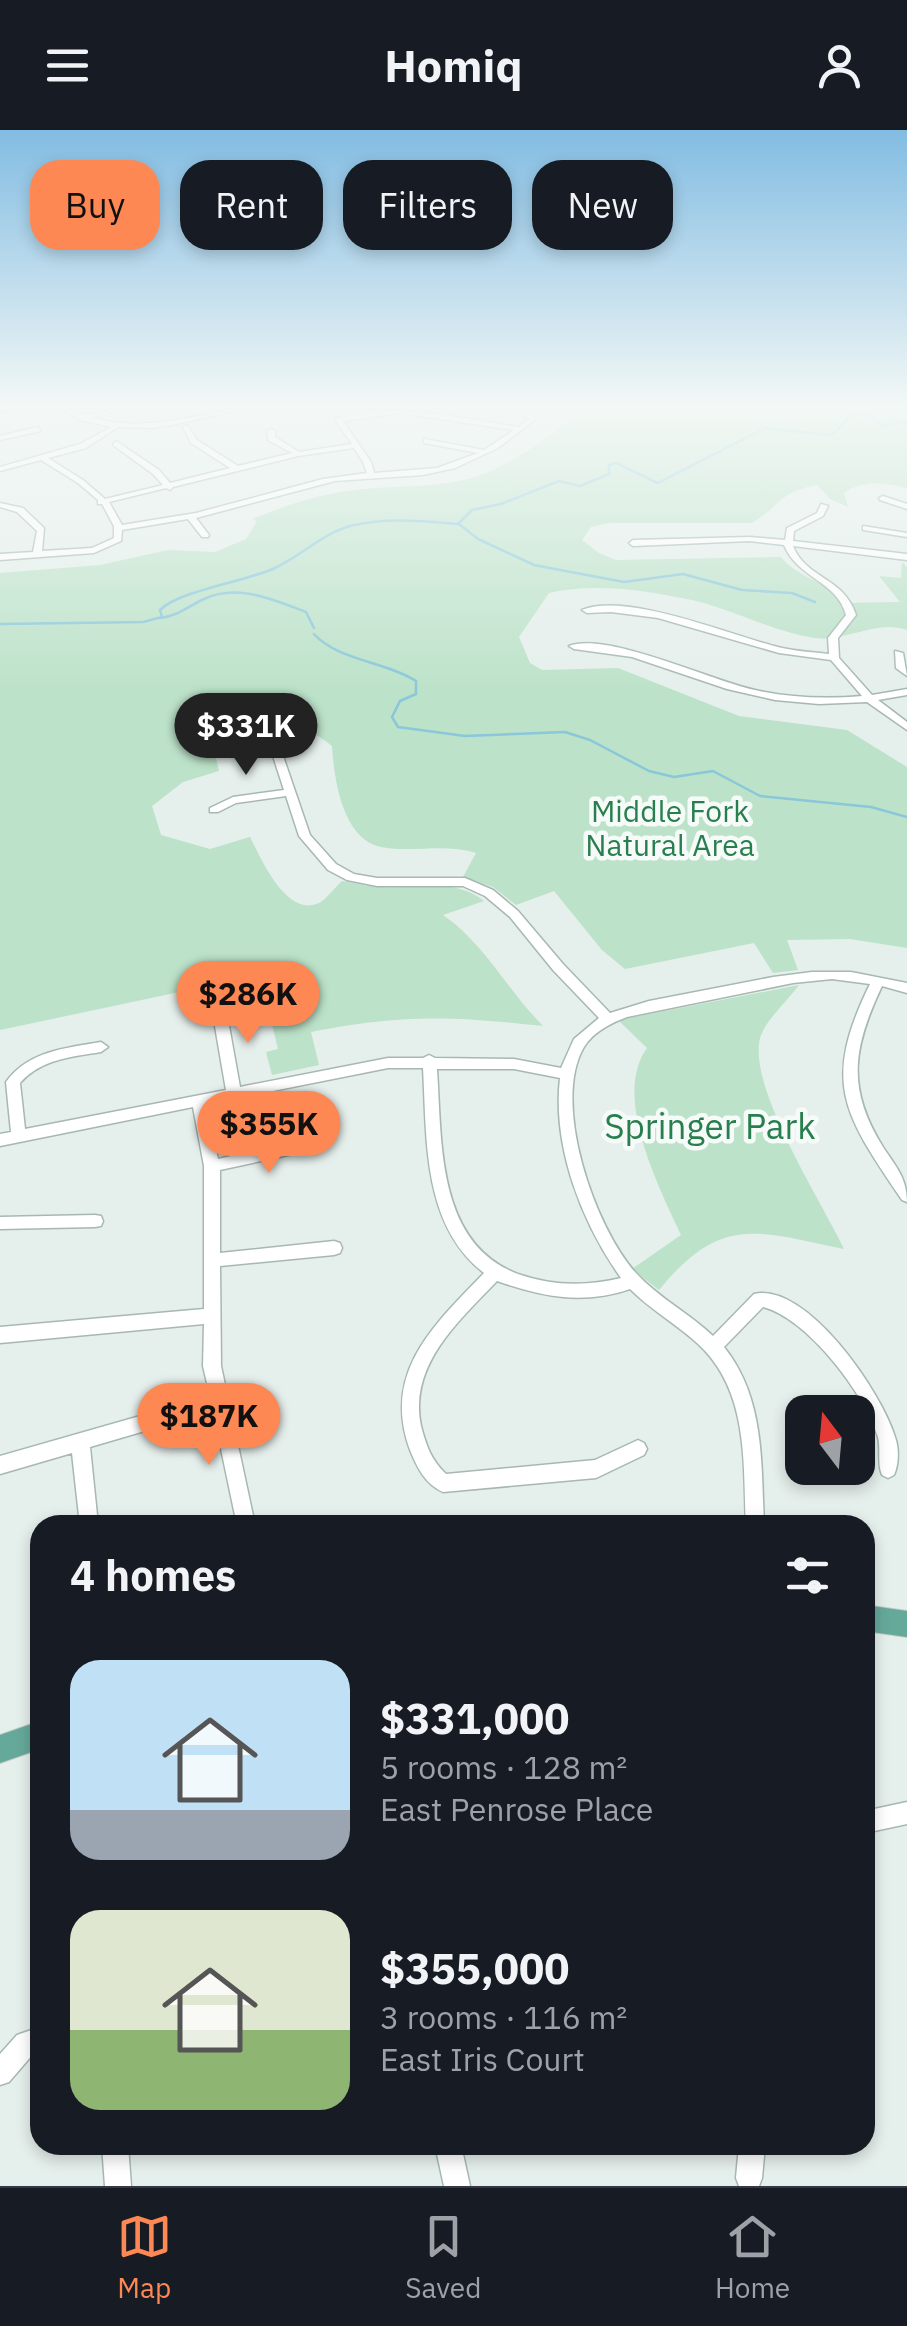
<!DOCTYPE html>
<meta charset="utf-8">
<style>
:root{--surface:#171b24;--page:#20242c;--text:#f1f3f6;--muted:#9ea1a6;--line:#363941;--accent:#fe8854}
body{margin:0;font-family:"IBM Plex Sans",sans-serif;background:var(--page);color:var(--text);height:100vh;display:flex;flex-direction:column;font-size:38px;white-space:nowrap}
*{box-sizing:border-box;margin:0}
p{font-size:32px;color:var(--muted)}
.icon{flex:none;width:55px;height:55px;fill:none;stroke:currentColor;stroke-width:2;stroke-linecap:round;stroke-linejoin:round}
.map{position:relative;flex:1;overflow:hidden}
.panel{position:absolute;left:30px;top:1385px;width:845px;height:640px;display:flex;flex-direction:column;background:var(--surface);border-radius:30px;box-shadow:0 5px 15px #0003}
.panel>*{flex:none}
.banner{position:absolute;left:30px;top:30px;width:848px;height:90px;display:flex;gap:20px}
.needle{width:65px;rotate:344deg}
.tools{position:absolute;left:785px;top:1265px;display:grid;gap:20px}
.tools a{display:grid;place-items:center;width:90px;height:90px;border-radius:20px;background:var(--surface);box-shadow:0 5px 15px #0003;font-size:50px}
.price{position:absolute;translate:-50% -85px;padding:0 22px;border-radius:35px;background:var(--accent);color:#111;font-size:32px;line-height:65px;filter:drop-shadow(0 2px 5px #0008)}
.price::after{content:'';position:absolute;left:50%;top:60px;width:30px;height:22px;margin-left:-15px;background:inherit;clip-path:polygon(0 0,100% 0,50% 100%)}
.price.current{background:#222;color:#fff}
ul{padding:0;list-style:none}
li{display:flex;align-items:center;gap:30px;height:250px;padding:0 40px}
li span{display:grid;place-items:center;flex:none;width:280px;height:200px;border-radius:30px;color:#555}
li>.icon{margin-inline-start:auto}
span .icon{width:120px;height:120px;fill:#fffc;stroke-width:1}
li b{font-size:42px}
h2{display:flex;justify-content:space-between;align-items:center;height:120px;padding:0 40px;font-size:42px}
.tag{padding:0 35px;border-radius:30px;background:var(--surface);box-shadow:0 5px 15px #0003;font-size:35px;line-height:90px}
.tag.current{background:var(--accent);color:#111}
header{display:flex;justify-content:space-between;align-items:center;height:130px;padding:0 40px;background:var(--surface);font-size:45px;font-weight:800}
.tab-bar{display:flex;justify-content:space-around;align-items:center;height:140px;border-top:2px solid var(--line);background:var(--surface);font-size:28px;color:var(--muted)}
.tab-bar a{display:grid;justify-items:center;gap:5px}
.tab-bar .current{color:var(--accent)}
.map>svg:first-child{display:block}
</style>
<header><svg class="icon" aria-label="menu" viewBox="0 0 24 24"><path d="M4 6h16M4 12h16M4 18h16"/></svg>Homiq<svg class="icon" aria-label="person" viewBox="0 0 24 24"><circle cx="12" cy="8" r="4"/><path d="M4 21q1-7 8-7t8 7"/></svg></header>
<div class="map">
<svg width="907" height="2056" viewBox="0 0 907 2056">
<rect width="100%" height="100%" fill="#e5efeb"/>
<g fill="#bce2c9">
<path d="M589,276H727L786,282L907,276V358C884,353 864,349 844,363L848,377L830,369L817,355C777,363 783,374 752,393H609L591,397L582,410L599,423L616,430L781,427C796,447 828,451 841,473L900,472L879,446L901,448L902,432L907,437V500C877,489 846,512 815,508C773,502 737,481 696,471C651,461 594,452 549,463L519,507L530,533L542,540L618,538L739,586L847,600L907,637V818L850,809L787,810L798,840L773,843L754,813L625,839L602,820L554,761L516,775L493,757L463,747L476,723C444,713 413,723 381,717C342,709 334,648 332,616C292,582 252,594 215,624L219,641L183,652L152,676L161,705L210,719L250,707C261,728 286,788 319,773C327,769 335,757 342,751C355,753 368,757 382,757C417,759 454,747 484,771L443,785C484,813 508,861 543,896C452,886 401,884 311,902L319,935L272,945L266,922L278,919L260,845L0,900V443L100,435L168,420L215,422L246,409L257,391L252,389C282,377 316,365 348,361C391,354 436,360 478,346C520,331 554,302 589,276Z"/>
<path d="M799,855C788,870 767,889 761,905C744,953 823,1073 844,1119C757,1101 721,1084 659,1160L632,1139L681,1105C659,1057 612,966 647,918L618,890Z"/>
</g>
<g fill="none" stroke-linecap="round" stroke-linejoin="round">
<g stroke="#89c7d9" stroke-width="2.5">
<polyline points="459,394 478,409 534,435 624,452 683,444 742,460 792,463 815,472"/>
<path d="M160,488C178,486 189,476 204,469C238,453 274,470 306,482L314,498"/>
<path d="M0,494L143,492L162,487L160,480C180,460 245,452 275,438C300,426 324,403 350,396C386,387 421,391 458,394L472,380L501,374L559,351L580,356L609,344V335L616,333L658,353L765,298L828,305L836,302L852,283L867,284L884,296L907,291"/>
<path d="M314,504C337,530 387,532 416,551V564L400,571L392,587L398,597L465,606L565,602L590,610L649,641L674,647L713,641L760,666L871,677L907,687"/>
</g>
<defs>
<g id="minor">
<polygon points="11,276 21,276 0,282 0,278"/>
<path d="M55,276C67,276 77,286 89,285C104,284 117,276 133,276L93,288C144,302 195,286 246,276H256L177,294L154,298L118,297L86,318L48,328L83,350L105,369L163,355L153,344L113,315L116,311L159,340L170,353L230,338L191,313L183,297L187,295L197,310L238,336L292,323L268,310L267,301L271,299L275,301V307L299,322L352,314L335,290C368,267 478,291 519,297L528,289L521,276H527L536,289L498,318L455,338L423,345L335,351L196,388L209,405L208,407H202L188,389L122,400L121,411L94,423L0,430V424L33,422L37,401L17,382L0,377V373L23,378L44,398L42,421L92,418L114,408V396L102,374H98V370L78,353L41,330L0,341V337L80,314L111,297L79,290L78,288ZM400,283L514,300L484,320L424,309V313L478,323L437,338L374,343L371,332L343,291ZM354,318L363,332L367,343L323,349L196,383L122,395L109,372L166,358L170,360L173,357L298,326Z"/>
<polygon points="38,297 41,301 0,310 0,306"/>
<polygon points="883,366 907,374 907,379 880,370 879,368"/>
<path d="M821,374L828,376L823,386L794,401L793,411L907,424V430L793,416C806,449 844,447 856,485L838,508L839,528L872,565L907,559V565L878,570L907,592V600L867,572L819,574L775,570L727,559L632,527L574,519L569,516C606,501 712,551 755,560C790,568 826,569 862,566L831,530L779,523L658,488L611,482L587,483L582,480C626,462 728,504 774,516C792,521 811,522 829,524L828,508L846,485C837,451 797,448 784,415L750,411L633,416L629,413L633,410L750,407L785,410L787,398L817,383Z"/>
<polygon points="863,396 907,403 907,407 863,400"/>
<polygon points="895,521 903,523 907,546 896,538"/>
<path d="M278,623L283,626L310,705L336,734L354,744L377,748H465L493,760L518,781L563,834L610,883L649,871L773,847L812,842H851L907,853V863L882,856C853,917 846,958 883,1017C896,1037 907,1048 907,1072L902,1070C844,984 821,954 870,854L832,849L793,853L627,887C611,893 593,902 584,917C551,973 595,1097 635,1142C657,1167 689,1183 713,1206L754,1164C807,1152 882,1263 895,1307C899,1318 899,1334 894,1345L888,1348L882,1345C877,1333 881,1320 878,1307C865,1264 807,1188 763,1177L724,1217C765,1268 761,1333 764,1395H746C743,1331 749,1260 697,1213C676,1194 651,1180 630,1159C583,1175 543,1167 497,1151C459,1191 408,1235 421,1296C426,1315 431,1330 446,1344L595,1330L638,1310L644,1313L647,1319L644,1325L596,1348L443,1362C425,1354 417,1337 410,1320C381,1242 435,1194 484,1143C422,1095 427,1009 423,938H388L207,974L218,1029L316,1007L321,1009L323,1013L321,1017L316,1019L220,1040V1123L334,1111L340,1113L342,1118L340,1123L334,1125L220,1136L221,1236L255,1395H237L213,1281L90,1317L98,1395H80L72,1323L0,1344V1326L210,1266L203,1236L204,1194L0,1213V1197L204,1179V1036L193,977L0,1016V1004L11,1002L6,952C28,921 66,918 101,912L108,917L101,922C71,927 41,929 20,953L25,999L226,960L212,879L219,874L226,879L240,957L388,928H423L429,925L435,928L514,929L561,938L574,909L599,888L553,840L510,787L485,766L463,756H377L347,750L328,740L299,706L286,666L236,673L218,682H210V678L233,667L284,660L273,626ZM437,939H514L560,948C552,1017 582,1093 621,1148C588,1156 553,1156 521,1145C436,1116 442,1013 437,939Z"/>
<polygon points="95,1085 101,1086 103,1091 101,1096 95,1097 0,1099 0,1087"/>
<polygon points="907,1672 907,1694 865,1703 865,1681"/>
<polygon points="40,1897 40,1921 34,1923 9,1952 0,1955 0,1924 17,1905"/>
<polygon points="102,2015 128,2015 131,2056 105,2056"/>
<polygon points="435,2015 461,2015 470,2056 444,2056"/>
<polygon points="739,2015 765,2015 762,2048 759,2056 739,2056 736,2048"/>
</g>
<g id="major">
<polygon points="865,1475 907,1481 907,1507 865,1501"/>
<polygon points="40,1591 40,1619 0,1633 0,1605"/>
</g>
</defs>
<use href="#minor" stroke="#a7b8b3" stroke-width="3"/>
<use href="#major" stroke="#c1cbc8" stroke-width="2"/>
<use href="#minor" fill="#fff" fill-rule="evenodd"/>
<use href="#major" fill="#65a99b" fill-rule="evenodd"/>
</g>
<linearGradient id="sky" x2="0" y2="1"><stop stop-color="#82bce2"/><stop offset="0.49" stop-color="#f3f8f6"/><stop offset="1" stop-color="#f3f8f6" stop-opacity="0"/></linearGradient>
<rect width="907" height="563" fill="url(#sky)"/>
<g text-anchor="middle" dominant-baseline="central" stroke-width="9" stroke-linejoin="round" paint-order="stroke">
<g font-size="30" fill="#287f4e" stroke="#f6fbf9">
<text x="670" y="680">Middle Fork<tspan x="670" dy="34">Natural Area</tspan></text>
</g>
<g font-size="35" fill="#287f4e" stroke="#f6fbf9">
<text x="710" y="996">Springer Park</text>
</g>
</g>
</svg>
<div class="tools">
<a><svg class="needle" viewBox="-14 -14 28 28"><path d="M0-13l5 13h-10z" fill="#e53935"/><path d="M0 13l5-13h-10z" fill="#9ea1a6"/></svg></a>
</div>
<b class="price current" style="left:246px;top:648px">$331K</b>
<b class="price" style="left:248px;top:916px">$286K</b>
<b class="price" style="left:269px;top:1046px">$355K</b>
<b class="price" style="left:209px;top:1338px">$187K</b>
<div class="banner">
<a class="tag current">Buy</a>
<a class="tag">Rent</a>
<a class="tag">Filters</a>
<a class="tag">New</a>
</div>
<section class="panel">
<h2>4 homes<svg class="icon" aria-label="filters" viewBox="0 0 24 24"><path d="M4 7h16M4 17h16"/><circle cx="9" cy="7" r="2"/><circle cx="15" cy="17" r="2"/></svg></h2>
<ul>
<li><span style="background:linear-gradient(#bfe0f5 75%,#9aa5b1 0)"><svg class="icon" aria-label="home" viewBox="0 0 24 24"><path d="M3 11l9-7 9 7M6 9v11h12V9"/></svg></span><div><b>$331,000</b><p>5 rooms · 128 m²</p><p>East Penrose Place</p></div></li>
<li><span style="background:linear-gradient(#dfe7d0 60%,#8fb573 0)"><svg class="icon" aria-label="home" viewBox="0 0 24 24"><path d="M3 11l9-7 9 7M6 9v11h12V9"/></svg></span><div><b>$355,000</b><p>3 rooms · 116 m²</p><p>East Iris Court</p></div></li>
</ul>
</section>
</div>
<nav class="tab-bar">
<a class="current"><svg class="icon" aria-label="map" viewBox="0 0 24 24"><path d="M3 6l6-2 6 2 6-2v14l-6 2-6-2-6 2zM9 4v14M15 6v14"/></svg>Map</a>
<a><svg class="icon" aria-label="saved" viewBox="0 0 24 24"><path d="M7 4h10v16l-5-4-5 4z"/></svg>Saved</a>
<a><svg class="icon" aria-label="home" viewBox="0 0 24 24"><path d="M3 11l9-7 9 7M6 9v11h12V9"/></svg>Home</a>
</nav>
